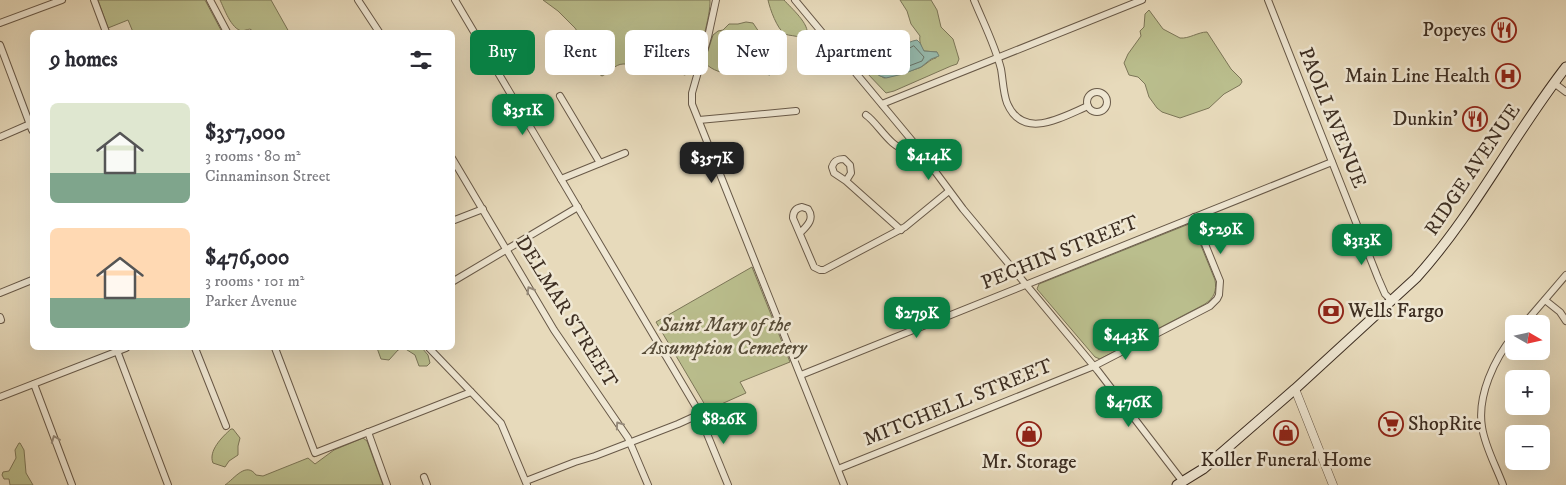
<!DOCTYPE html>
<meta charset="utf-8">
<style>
:root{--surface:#fff;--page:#f2f2f3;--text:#2b2b33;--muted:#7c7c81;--accent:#0b8043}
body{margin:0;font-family:"IM FELL DW Pica",serif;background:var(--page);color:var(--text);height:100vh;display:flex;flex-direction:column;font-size:19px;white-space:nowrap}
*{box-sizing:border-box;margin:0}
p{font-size:16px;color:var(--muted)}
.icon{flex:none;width:28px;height:28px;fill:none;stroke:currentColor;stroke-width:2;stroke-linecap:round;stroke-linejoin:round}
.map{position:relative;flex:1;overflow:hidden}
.drawer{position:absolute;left:30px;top:30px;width:425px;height:320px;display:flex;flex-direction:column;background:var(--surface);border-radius:8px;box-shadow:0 5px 20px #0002}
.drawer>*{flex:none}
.top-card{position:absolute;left:470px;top:30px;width:475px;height:45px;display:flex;gap:10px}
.needle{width:32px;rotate:99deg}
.tools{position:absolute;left:1505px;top:315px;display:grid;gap:10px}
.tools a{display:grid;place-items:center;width:45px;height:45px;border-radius:8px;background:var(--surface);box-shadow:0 5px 20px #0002;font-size:25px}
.price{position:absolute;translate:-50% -42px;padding:0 11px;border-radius:10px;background:var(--accent);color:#fff;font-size:16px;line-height:32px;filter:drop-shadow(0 1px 2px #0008)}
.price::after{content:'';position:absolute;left:50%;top:30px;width:15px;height:11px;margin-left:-8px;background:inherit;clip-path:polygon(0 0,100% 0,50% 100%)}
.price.selected{background:#222;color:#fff}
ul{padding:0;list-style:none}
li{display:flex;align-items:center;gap:15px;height:125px;padding:0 20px}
li span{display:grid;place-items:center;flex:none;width:140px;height:100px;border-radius:8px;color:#555}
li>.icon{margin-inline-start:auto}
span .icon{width:60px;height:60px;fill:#fffc;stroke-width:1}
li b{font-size:21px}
h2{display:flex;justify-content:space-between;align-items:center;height:60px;padding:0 20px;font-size:21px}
.chip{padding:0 18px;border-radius:8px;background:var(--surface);box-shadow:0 5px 20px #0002;font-size:18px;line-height:45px}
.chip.selected{background:var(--accent);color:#fff}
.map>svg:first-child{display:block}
</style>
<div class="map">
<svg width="1566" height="485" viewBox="0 0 1566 485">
<rect width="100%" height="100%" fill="#e7dabb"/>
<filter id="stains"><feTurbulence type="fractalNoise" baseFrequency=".004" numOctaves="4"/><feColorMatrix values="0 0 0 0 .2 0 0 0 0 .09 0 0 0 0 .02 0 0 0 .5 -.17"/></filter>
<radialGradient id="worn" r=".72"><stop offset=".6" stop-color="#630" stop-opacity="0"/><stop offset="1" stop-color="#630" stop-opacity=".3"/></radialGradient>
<g fill="#babe8d" stroke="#7c7658">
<polygon points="98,0 205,0 222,32 133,32 128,20 108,28"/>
<path d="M220,0H271L289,32H254L250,29C250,29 242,31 242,31C231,29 224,8 220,0Z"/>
<path d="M543,0H710C711,15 698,59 692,73L684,75L678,70L673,63H665C644,81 642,63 623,64C615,64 609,73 602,76L596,72L595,62L586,53L583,40L575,28L558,11Z"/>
<path d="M768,0H784C791,8 810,24 807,35L801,38C795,35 789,36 785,34C777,29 770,9 768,0Z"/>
<path d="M900,0H931L937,10L941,27L953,39L959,59L957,64L951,66L894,91L886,93L866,72L862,65L864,64L869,65L871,70L884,78C896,75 908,72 919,68C926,65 930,59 936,58L937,52L924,51C921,47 919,41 920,36L911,24L907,11Z"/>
<path d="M1149,10L1163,29L1180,38C1189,39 1198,32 1207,32L1231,69L1241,79L1242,82L1240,85L1224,94L1209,108L1180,118L1162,112L1157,108L1149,97L1145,84L1138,77L1129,75L1124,63L1128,54L1141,36L1140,31L1144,27L1145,14Z"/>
<path d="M746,22L753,23L763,38L770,45C764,66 746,44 740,58C738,62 739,67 738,71L733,74C722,73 713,71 705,63V60L713,35L718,31L723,30L729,24H738Z"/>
<path d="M1189,224L1193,226L1215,280C1217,291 1214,298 1205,304L1100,359L1095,357L1037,289L1039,284Z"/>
<polygon points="752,267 790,362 740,382 746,393 708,410 656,322"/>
<polygon points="377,348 422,348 428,355 430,363 427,366 419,366 415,355 404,348 398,350 389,360 381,359"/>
<path d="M231,429H233L240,438L238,446V455L229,461L225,467L213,463C208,451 222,437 231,429Z"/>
<path d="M363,438L367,441L383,485H225C234,479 246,461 256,475L263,476L308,458L315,464L334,450Z"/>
<polygon points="19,443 20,443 24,450 26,473 33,485 10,485 9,479 4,479 2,475 3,472 9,471 16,458 15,450"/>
</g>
<g fill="#97bbae" stroke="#738376">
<path d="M917,40L920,43L924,51L937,52L939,56L931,59L921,67L903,74L886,78L880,76L869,69V65C874,61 878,60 883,57C894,52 905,42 917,40Z"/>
<polygon points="749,56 766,60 772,64 773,69 770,75 744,70 744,61"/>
</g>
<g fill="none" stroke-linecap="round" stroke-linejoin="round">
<polygon stroke="#6a7468" stroke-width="1" points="914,46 924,57 922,61 901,69 885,73 877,68 878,64 885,62"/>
<defs>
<g id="minor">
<polyline points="94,0 106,32"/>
<polyline points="210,0 227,32"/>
<polyline points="358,0 379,32"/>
<polyline points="455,0 696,407 728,485"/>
<polyline points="716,0 708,37 692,93 692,104 844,485"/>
<polyline points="795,0 914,143 963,209 1098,371 1183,482"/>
<path d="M974,0C983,22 995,45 1001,69C1003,80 1003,92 1007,103C1023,141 1062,117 1088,106"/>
<polyline points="1268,0 1378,278 1385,294 1392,301"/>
<polyline points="0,23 62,0"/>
<polyline points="0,45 32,130"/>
<polyline points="1554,83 1566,92"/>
<circle cx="1097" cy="102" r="10"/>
<polyline points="560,96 600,163"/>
<polyline points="882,104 1142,0"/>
<path d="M866,115C878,123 891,149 906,149L914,143"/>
<polyline points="699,120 796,111"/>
<polyline points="0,137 30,124"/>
<polyline points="452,158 554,330 628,438 648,485"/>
<polyline points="561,179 625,153"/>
<path d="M846,181L851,173L850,165L844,159C837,159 834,161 832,167L834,173L846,181L901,230"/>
<polyline points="452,221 483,209"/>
<path d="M800,233C807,226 815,219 808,209L802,207C796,208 793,212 793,218L814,267L820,270H824L905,227L949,191"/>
<polyline points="452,282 578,207"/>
<polyline points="0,293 32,280"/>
<polyline points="1545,300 1560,312 1566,321"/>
<polyline points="0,317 1,320"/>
<polyline points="1524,324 1566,275"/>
<polyline points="116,348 168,485"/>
<polyline points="195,348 226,426"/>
<polyline points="275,348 315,453 471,392"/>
<polyline points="429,348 501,423 527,485"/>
<polyline points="801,375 1332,162"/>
<polyline points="34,384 72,485"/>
<polyline points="0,397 126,348"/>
<polyline points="368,432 387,485"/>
<polyline points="838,469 1094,366 1210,306 1217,299 1219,295 1220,281 1194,217"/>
<polyline points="424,477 427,485"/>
<polyline points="526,481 575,462 595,456 678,424 700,414"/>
<path d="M1503,485C1496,466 1485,447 1482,427C1477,396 1494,359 1514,335"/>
</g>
<polyline id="tertiary" points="1295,389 1333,485"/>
<path id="secondary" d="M1177,485L1203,469L1295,389L1416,278C1474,214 1513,135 1566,67"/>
</defs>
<use href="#minor" stroke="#685948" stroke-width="8"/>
<use href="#tertiary" stroke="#685948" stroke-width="9"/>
<use href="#secondary" stroke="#3d2e22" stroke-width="11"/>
<use href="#minor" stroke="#efe7d3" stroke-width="6"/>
<use href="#tertiary" stroke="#efe7d3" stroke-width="8"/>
<use href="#secondary" stroke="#efe7d3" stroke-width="9"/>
</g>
<defs><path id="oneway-chevron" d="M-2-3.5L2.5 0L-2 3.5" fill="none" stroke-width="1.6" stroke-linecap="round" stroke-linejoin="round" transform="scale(1.25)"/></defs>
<g stroke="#968a7a">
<use href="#oneway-chevron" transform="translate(530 290) rotate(-120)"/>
<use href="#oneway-chevron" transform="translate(619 425) rotate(-125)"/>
<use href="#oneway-chevron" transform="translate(55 439) rotate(-111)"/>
</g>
<defs>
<symbol id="restaurant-ring" viewBox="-11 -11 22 22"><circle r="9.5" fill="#efe7d3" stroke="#8f2418" stroke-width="1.5"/><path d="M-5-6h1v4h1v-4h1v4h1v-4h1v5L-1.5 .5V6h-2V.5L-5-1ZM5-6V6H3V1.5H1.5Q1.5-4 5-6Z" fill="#8f2418"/></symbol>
<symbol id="hospital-ring" viewBox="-11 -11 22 22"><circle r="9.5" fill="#efe7d3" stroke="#8f2418" stroke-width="1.5"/><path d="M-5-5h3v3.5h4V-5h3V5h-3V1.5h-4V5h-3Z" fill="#8f2418"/></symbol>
<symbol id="bank-ring" viewBox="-11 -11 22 22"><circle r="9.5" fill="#efe7d3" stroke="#8f2418" stroke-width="1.5"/><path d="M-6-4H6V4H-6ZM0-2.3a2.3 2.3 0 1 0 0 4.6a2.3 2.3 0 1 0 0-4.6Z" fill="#8f2418"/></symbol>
<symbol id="supermarket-ring" viewBox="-11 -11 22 22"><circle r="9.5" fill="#efe7d3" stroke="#8f2418" stroke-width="1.5"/><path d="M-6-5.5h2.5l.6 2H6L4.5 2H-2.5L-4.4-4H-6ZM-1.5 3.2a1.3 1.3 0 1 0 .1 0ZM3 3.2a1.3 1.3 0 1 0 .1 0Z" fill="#8f2418"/></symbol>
<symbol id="shop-ring" viewBox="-11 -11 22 22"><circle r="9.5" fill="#efe7d3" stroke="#8f2418" stroke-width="1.5"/><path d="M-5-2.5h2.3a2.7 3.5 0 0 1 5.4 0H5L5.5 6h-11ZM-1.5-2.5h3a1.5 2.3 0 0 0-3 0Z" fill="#8f2418"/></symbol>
</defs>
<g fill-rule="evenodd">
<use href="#restaurant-ring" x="1490" y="16" width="28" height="28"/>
<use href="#hospital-ring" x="1494" y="62" width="28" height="28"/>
<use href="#restaurant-ring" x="1461" y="105" width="28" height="28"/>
<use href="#bank-ring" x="1317" y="297" width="28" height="28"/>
<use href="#supermarket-ring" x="1377" y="410" width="28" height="28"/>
<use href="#shop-ring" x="1272" y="419" width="28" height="28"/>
<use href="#shop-ring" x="1015" y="420" width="28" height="28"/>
</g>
<g text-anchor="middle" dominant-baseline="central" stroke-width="5" stroke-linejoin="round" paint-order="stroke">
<g font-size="20" fill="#3d2e22" stroke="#efe7d3" text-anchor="end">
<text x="1486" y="30">Popeyes</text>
<text x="1490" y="76">Main Line Health</text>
<text x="1458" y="119">Dunkin'</text>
<text x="1348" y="311" text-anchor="start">Wells Fargo</text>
<text x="1408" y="424" text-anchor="start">ShopRite</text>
<text x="1286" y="460" text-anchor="middle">Koller Funeral Home</text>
<text x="1029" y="462" text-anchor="middle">Mr. Storage</text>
</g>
<g font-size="20" fill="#3d2e22" stroke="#efe7d3">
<text transform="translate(1332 118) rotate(68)">PAOLI AVENUE</text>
<text transform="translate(1473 170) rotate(-56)">RIDGE AVENUE</text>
<text transform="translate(1060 253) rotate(-22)">PECHIN STREET</text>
<text transform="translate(566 312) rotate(58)">DELMAR STREET</text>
<text transform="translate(958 403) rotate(-22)">MITCHELL STREET</text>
</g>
<g font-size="20" font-style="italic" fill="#564b37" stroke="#efe7d3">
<text x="725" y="325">Saint Mary of the<tspan x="725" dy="23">Assumption Cemetery</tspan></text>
</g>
</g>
<rect width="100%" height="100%" filter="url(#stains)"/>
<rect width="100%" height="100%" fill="url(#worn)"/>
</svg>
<div class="tools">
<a><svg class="needle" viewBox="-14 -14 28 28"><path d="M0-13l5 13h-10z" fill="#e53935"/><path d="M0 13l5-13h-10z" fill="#7c7c81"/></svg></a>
<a>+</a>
<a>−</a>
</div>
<b class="price" style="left:523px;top:136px">$351K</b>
<b class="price" style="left:929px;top:181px">$414K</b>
<b class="price selected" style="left:712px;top:184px">$357K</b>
<b class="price" style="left:1221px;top:255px">$529K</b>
<b class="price" style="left:1362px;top:266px">$313K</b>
<b class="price" style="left:917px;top:339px">$279K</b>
<b class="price" style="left:1126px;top:361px">$443K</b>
<b class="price" style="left:1129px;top:428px">$476K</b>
<b class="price" style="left:724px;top:445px">$826K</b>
<div class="top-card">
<a class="chip selected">Buy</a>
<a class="chip">Rent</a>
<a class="chip">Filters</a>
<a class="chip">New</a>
<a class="chip">Apartment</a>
</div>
<section class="drawer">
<h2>9 homes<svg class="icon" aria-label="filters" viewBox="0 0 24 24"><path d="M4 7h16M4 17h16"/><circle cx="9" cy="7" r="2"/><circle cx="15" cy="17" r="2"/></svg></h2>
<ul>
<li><span style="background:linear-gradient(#dfe7d0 70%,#7fa58c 0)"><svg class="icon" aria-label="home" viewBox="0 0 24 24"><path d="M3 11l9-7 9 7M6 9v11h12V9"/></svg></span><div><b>$357,000</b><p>3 rooms · 80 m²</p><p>Cinnaminson Street</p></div></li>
<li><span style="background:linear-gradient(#ffd9b3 70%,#7fa58c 0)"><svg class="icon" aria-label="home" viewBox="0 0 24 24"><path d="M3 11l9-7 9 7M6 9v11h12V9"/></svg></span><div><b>$476,000</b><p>3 rooms · 101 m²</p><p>Parker Avenue</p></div></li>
</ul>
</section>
</div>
